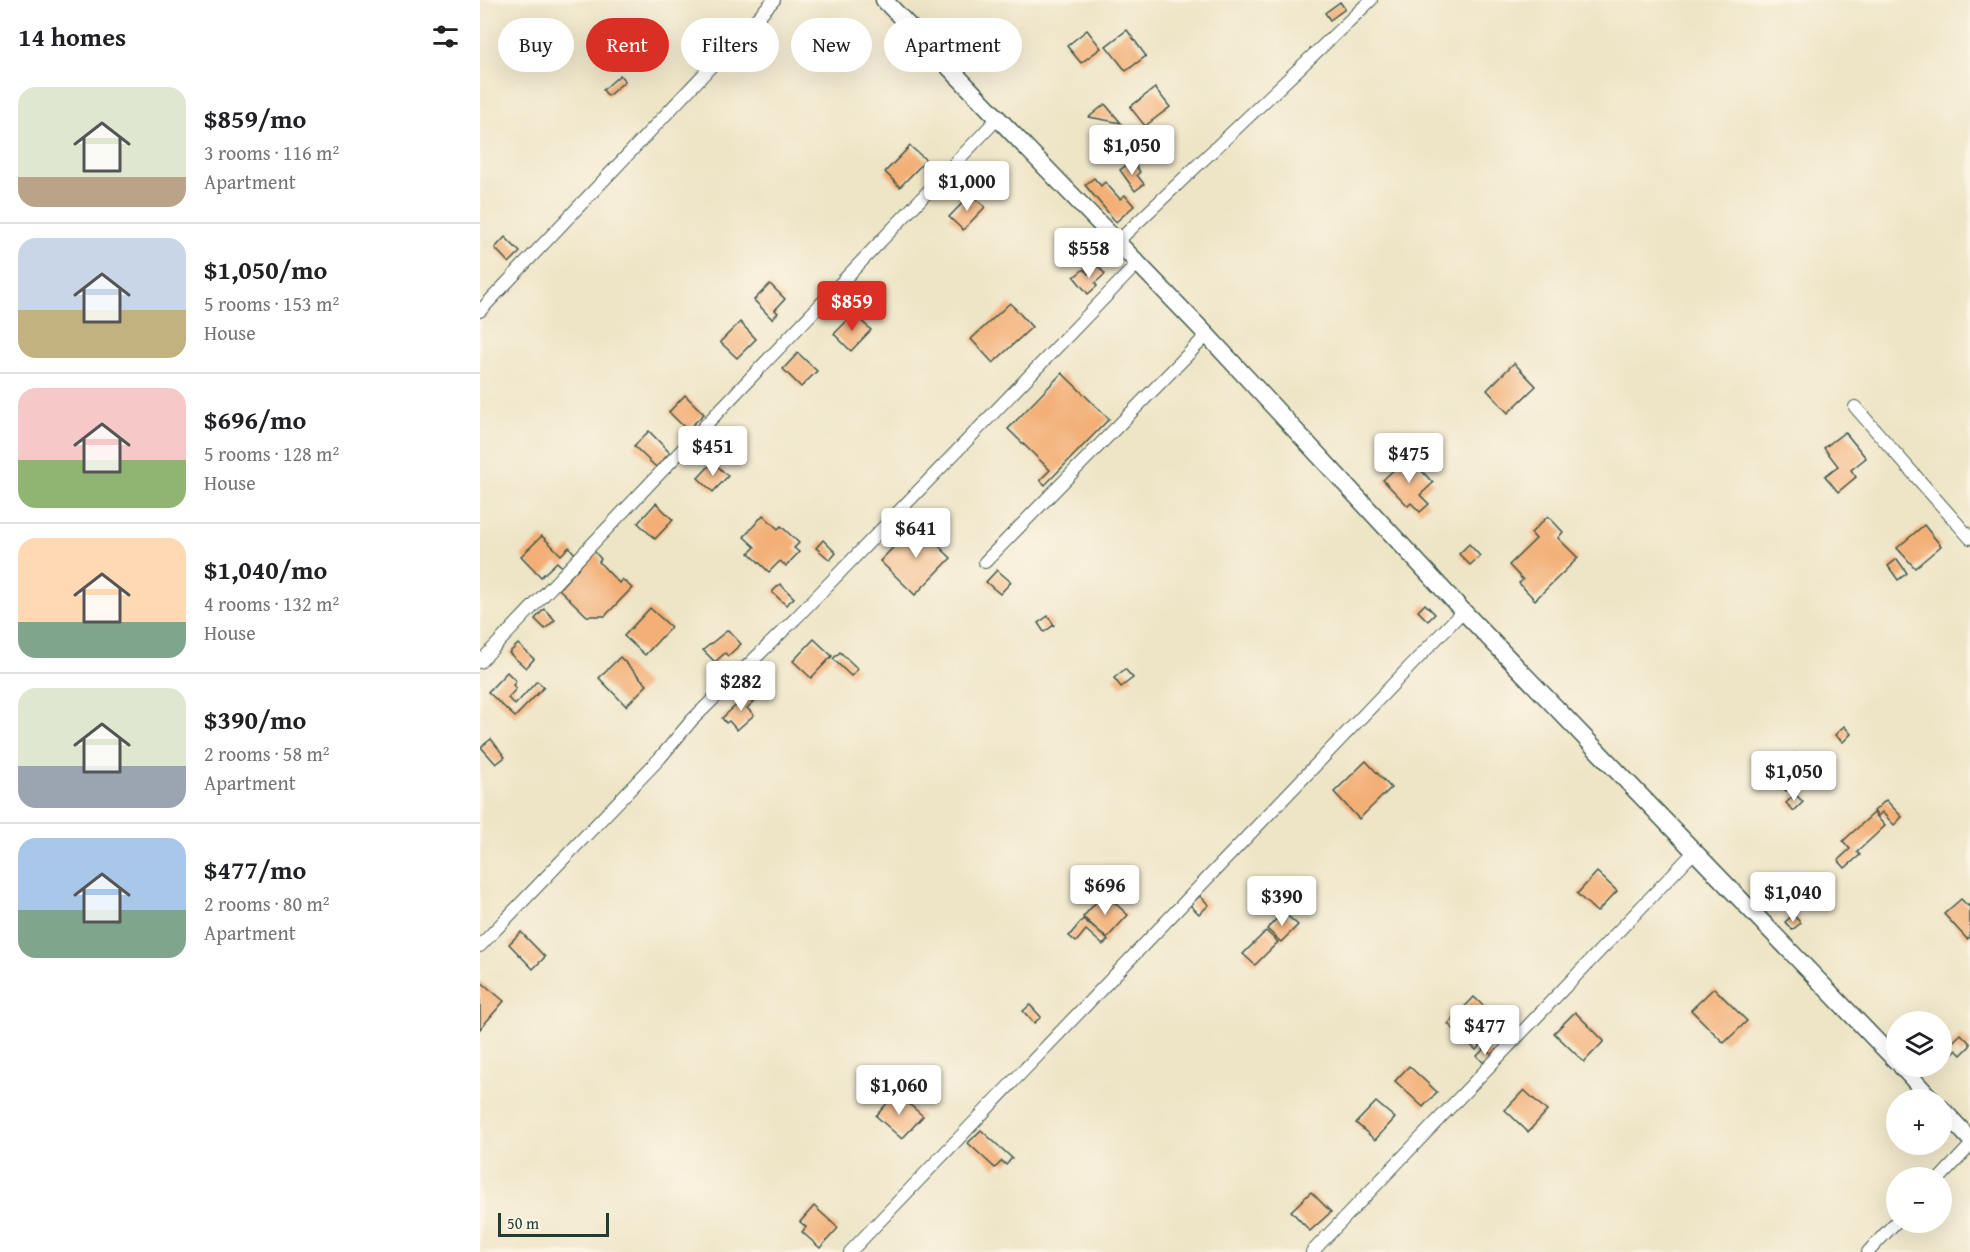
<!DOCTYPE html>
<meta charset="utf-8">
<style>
:root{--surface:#fff;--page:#f6f6f6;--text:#202124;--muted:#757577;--line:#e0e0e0;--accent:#d93025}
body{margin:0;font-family:"Gentium Book Plus",serif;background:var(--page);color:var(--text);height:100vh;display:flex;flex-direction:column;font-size:22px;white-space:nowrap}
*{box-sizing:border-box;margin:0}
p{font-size:20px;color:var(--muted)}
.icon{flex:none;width:33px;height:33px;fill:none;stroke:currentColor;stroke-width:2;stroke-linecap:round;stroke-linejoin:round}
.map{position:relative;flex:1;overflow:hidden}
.drawer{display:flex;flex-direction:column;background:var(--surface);width:480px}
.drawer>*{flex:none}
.top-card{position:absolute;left:18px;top:18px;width:570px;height:54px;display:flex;gap:12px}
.fabs{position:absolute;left:1406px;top:1011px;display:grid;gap:12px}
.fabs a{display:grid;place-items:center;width:66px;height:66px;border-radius:50%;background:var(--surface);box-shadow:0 6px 24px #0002;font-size:30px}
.scale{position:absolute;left:18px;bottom:15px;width:111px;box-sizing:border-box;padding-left:6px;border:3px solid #1f3d34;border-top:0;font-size:16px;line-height:21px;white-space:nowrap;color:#1f3d34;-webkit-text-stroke:4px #fcf5e5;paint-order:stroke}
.price{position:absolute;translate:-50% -51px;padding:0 14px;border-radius:6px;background:#fff;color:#222;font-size:20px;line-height:39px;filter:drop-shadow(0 2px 3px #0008)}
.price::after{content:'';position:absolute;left:50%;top:36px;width:18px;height:14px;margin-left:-9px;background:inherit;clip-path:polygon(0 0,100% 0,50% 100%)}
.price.current{background:var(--accent);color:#fff}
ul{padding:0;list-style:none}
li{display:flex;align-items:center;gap:18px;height:150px;padding:0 18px}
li+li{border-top:2px solid var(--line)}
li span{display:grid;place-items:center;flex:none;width:168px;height:120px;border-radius:18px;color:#555}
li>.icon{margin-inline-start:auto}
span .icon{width:72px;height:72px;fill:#fffc;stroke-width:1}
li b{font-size:26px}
h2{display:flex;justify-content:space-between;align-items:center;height:72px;padding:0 18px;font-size:26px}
.chip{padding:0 21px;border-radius:27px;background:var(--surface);box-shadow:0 6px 24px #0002;font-size:21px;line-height:54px}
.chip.current{background:var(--accent);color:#fff}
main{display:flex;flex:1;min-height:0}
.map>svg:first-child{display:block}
</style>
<main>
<section class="drawer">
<h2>14 homes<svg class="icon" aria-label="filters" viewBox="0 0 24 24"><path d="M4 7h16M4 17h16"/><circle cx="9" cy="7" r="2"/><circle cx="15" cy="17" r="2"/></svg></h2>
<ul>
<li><span style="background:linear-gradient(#dfe7d0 75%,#b9a48a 0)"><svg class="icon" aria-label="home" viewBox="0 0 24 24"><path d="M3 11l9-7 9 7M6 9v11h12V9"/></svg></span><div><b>$859/mo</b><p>3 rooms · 116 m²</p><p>Apartment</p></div></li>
<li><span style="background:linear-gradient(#c9d6e8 60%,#c2b280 0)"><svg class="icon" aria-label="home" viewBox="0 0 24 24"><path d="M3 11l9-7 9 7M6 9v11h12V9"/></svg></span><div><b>$1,050/mo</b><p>5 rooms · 153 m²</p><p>House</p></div></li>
<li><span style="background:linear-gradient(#f6c9c9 60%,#8fb573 0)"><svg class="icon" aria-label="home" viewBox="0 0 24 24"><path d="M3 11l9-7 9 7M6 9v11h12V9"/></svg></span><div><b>$696/mo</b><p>5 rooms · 128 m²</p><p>House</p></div></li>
<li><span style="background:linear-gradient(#ffd9b3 70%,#7fa58c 0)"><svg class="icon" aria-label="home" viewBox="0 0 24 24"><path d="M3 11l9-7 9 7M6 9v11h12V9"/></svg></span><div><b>$1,040/mo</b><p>4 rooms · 132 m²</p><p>House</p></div></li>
<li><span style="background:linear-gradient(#dfe7d0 65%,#9aa5b1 0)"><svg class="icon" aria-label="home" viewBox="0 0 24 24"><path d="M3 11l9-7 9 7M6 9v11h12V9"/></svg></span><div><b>$390/mo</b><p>2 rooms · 58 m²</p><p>Apartment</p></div></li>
<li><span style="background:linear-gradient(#a9c7e8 60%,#7fa58c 0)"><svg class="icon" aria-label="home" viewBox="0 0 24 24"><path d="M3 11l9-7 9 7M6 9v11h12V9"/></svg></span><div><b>$477/mo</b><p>2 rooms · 80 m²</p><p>Apartment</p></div></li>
</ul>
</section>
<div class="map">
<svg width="1490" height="1252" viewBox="0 0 1490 1252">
<rect width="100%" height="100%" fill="#fcf5e5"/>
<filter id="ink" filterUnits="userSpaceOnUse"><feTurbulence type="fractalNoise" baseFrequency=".0167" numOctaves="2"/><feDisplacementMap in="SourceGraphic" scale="12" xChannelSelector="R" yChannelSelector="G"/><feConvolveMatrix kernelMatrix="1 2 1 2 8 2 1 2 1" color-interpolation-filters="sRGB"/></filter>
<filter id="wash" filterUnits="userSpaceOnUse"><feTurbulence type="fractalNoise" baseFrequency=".008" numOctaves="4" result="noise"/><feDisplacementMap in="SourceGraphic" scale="24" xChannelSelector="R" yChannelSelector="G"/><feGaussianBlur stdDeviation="1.35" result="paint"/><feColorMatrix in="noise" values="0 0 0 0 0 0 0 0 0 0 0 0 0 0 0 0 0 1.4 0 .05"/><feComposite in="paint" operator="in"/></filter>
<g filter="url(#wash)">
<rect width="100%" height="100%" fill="#eee5c7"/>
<g id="blocks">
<g fill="#f3af76">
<polygon points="860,2 865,9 850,20 845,13"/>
<polygon points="607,30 621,48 601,63 587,46"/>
<polygon points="647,30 666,56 646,71 626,46"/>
<polygon points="140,75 145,81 128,96 123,90"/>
<polygon points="675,88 690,107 665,126 650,107"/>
<polygon points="625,104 641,123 609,117"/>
<polygon points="430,146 446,160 420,187 405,172"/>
<polygon points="652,161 660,172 657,175 664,184 655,191 640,170"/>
<polygon points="614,178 621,186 625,182 640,199 645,195 654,206 636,222 605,185"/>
<polygon points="491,194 505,207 483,230 469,217"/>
<polygon points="25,237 40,252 29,263 15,248"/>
<polygon points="618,266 625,274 615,283 617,286 608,294 594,277 604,269 608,274"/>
<polygon points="290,284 305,299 295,310 298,313 292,319 274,300"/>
<polygon points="530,303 552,327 513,363 491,339"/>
<polygon points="374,314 391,330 371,351 354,334"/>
<polygon points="260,322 276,339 257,358 240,342"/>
<polygon points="318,353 337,371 321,387 303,369"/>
<polygon points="1034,363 1056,386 1028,413 1007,390"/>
<polygon points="582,373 629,419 565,485 560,480 570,470 528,429"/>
<polygon points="205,395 224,414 207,430 189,412"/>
<polygon points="169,431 190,453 176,467 154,446"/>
<polygon points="1365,432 1386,458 1371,470 1376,477 1358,492 1345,476 1358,466 1344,448"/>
<polygon points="928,456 953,483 940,495 949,504 940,512 931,503 928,506 903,480"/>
<polygon points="233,462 248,476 233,492 218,478"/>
<polygon points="176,503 193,520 175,539 158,523"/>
<polygon points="283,515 298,529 301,526 319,543 314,548 319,552 306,566 300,561 289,572 269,553 275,547 264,537"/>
<polygon points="1068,516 1083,532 1078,538 1098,558 1055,600 1039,583 1043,580 1029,565 1056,539 1051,533"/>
<polygon points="436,524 471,558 435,595 400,561"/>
<polygon points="1444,525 1461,546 1435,568 1417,548"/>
<polygon points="62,536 81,555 89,547 95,554 82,567 77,562 61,577 41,556"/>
<polygon points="343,540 356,553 350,560 336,548"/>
<polygon points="989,544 1000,556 990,565 979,554"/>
<polygon points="114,551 121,559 119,562 139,583 142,579 152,588 125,616 107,616 79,589"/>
<polygon points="1417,559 1427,573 1418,580 1408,566"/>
<polygon points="517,570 531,582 520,594 506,582"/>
<polygon points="300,584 314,598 306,605 292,592"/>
<polygon points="945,604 955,614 948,621 938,611"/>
<polygon points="170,608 191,627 165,655 144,636"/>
<polygon points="64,609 75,620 65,629 55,619"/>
<polygon points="568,616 574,625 564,632 558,623"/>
<polygon points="248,630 261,644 248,656 245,653 235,662 223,650"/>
<polygon points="334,639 352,656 331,678 313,661"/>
<polygon points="38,644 54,659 46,668 29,653"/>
<polygon points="360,652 378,669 371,676 353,659"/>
<polygon points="140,657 167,685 146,706 119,678"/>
<polygon points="645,669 653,678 641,687 634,678"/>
<polygon points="27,672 36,681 33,685 36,689 28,698 35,705 57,681 64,687 35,717 8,692"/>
<polygon points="272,691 278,698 267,708 274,715 257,730 249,721 246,723 242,718"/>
<polygon points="1364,726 1371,734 1363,742 1355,735"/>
<polygon points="11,739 25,757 16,764 1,747"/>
<polygon points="1315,753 1330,770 1306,791 1291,775"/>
<polygon points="886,761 911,788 879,819 854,792"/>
<polygon points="1315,794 1323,802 1314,811 1306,803"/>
<polygon points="1406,800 1422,817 1414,825 1402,812 1398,816 1394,811"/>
<polygon points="1394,813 1405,826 1377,852 1380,855 1365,868 1358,860 1370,849 1363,841"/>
<polygon points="1117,872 1137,891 1117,912 1097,894"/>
<polygon points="624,893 648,915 627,938 603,917"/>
<polygon points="720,896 729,905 719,914 710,905"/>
<polygon points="1481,899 1488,906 1490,904 1490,937 1487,939 1464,914"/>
<polygon points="803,912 818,925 801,942 787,929"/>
<polygon points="1313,915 1321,923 1312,930 1305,922"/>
<polygon points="603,919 628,940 623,945 606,930 596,942 589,936"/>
<polygon points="786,931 798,942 775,965 763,954"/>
<polygon points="41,932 65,957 53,969 29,944"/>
<polygon points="0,981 24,1001 0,1029"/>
<polygon points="1234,988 1267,1021 1244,1043 1211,1010"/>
<polygon points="994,997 1022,1024 996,1050 968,1024"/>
<polygon points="550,1005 561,1017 554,1023 543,1011"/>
<polygon points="1095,1012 1124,1041 1104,1062 1074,1033"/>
<polygon points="1481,1034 1490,1043 1490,1046 1481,1055 1476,1050 1466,1060 1461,1053"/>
<polygon points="1005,1048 1014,1057 1006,1065 997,1056"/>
<polygon points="929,1066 957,1092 943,1107 915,1081"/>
<polygon points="1044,1090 1067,1111 1048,1132 1025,1110"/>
<polygon points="416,1093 443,1116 422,1139 396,1116"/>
<polygon points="896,1102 915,1118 895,1140 876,1123"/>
<polygon points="501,1130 532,1158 526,1165 522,1161 515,1168 488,1143"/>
<polygon points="831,1192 851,1212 830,1231 811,1211"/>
<polygon points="334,1206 358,1228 340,1248 322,1232 326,1227 320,1222"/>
</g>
</g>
</g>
<g filter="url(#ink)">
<use href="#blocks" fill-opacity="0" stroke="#3e564a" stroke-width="1.5"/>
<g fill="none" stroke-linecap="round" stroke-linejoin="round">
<defs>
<g id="street">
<polyline points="637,242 891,0"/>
<polyline points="0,311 294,0"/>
<polyline points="1375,407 1490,538"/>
<polyline points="505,562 727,335"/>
<polyline points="0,662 518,118"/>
<polyline points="0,946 180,758 212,720 315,619 658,263"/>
<polyline points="1460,1178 1490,1146"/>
<polyline points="370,1252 983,611"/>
<polyline points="832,1252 1215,851"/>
<polyline points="1388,1252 1416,1222"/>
</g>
<g id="secondary">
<polyline points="404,0 727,335 983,611 1416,1061"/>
<polyline points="1421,1066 1452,1100"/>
<polyline points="1461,1108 1490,1139"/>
</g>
</defs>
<use href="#street" stroke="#3e564a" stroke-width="14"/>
<use href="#secondary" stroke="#3e564a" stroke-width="19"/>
<use href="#street" stroke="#fff" stroke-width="12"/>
<use href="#secondary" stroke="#fff" stroke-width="16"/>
</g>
</g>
</svg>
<div class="fabs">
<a><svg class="icon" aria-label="layers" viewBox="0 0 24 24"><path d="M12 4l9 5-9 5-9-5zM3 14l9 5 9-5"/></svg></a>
<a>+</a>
<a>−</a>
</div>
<div class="scale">50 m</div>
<b class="price" style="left:652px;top:176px">$1,050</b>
<b class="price" style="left:487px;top:212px">$1,000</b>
<b class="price" style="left:609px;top:279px">$558</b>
<b class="price current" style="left:372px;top:332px">$859</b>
<b class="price" style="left:233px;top:477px">$451</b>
<b class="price" style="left:929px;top:484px">$475</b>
<b class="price" style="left:436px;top:559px">$641</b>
<b class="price" style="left:261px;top:712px">$282</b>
<b class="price" style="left:1314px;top:802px">$1,050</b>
<b class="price" style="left:625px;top:916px">$696</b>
<b class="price" style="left:1313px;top:923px">$1,040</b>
<b class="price" style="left:802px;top:927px">$390</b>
<b class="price" style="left:1005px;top:1056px">$477</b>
<b class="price" style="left:419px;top:1116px">$1,060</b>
<div class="top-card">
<a class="chip">Buy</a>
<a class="chip current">Rent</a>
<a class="chip">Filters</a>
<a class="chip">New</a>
<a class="chip">Apartment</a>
</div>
</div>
</main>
